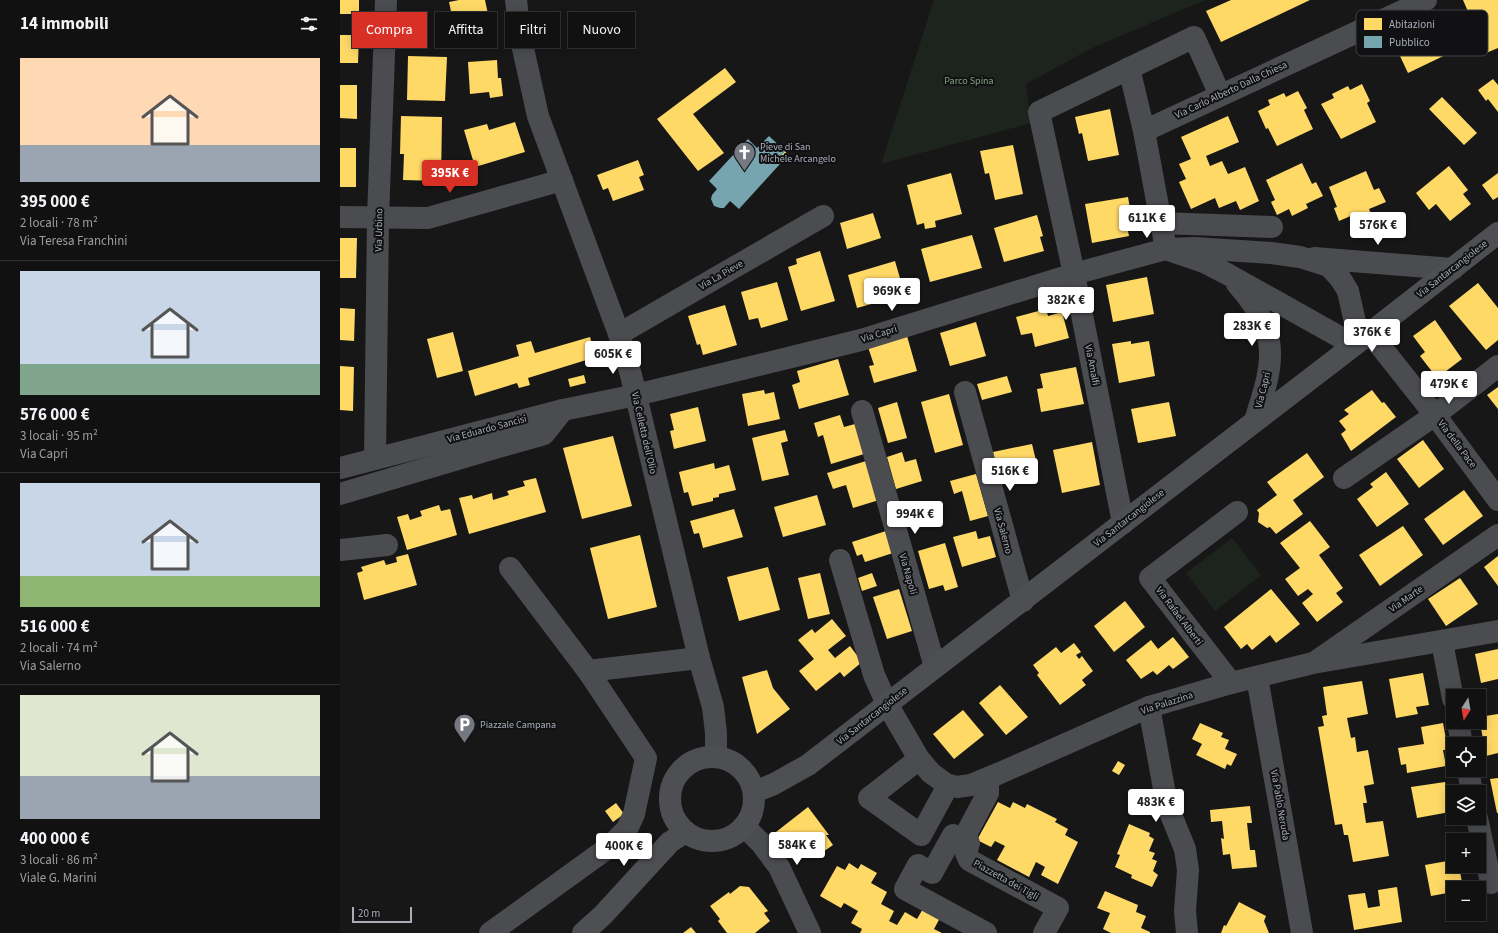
<!DOCTYPE html>
<html lang="it">
<meta charset="utf-8">
<style>
:root{--surface:#111;--page:#1a1a1a;--text:#f1f3f6;--muted:#9c9d9f;--line:#303131;--accent:#d93025}
body{margin:0;font-family:"Source Sans 3",sans-serif;background:var(--page);color:var(--text);height:100vh;display:flex;flex-direction:column;font-size:15px;white-space:nowrap}
*{box-sizing:border-box;margin:0}
p{font-size:13px;color:var(--muted)}
.icon{flex:none;width:22px;height:22px;fill:none;stroke:currentColor;stroke-width:2;stroke-linecap:round;stroke-linejoin:round}
.map{position:relative;flex:1;overflow:hidden}
.side{display:flex;flex-direction:column;background:var(--surface);width:340px}
.side>*{flex:none}
.banner{position:absolute;left:12px;top:12px;width:380px;height:36px;display:flex;gap:8px}
.needle{width:26px;rotate:191deg}
.tools{position:absolute;left:1106px;top:689px;display:grid;gap:8px}
.tools a{display:grid;place-items:center;width:40px;height:40px;border-radius:0px;background:var(--surface);box-shadow:0 2px 10px #0003,0 0 0 1px var(--line);font-size:20px}
.scale{position:absolute;left:12px;bottom:10px;width:60px;box-sizing:border-box;padding-left:4px;border:2px solid #a8adb8;border-top:0;font-size:11px;line-height:14px;white-space:nowrap;color:#a8adb8;-webkit-text-stroke:3px #111113;paint-order:stroke}
.price{position:absolute;translate:-50% -34px;padding:0 9px;border-radius:4px;background:#fff;color:#222;font-size:13px;line-height:26px;filter:drop-shadow(0 1px 2px #0008)}
.price::after{content:'';position:absolute;left:50%;top:24px;width:12px;height:9px;margin-left:-6px;background:inherit;clip-path:polygon(0 0,100% 0,50% 100%)}
.price.active{background:var(--accent);color:#fff}
ul{padding:0;list-style:none}
li{display:grid;align-content:center;gap:8px;height:212px;padding:0 20px}
li+li{border-top:1px solid var(--line)}
li span{display:grid;place-items:center;height:124px;border-radius:0px;color:#555}
li>.icon{margin-inline-start:auto}
span .icon{width:72px;height:72px;fill:#fffc;stroke-width:1}
li b{font-size:17px}
h2{display:flex;justify-content:space-between;align-items:center;height:48px;padding:0 20px;font-size:17px}
.tag{padding:0 14px;border-radius:0px;background:var(--surface);box-shadow:0 2px 10px #0003,0 0 0 1px var(--line);font-size:14px;line-height:36px}
.tag.active{background:var(--accent);color:#fff}
main{display:flex;flex:1;min-height:0}
.map>svg:first-child{display:block}
</style>
<main>
<section class="side">
<h2>14 immobili<svg class="icon" aria-label="filters" viewBox="0 0 24 24"><path d="M4 7h16M4 17h16"/><circle cx="9" cy="7" r="2"/><circle cx="15" cy="17" r="2"/></svg></h2>
<ul>
<li><span style="background:linear-gradient(#ffd9b3 70%,#9aa5b1 0)"><svg class="icon" aria-label="home" viewBox="0 0 24 24"><path d="M3 11l9-7 9 7M6 9v11h12V9"/></svg></span><div><b>395 000 €</b><p>2 locali · 78 m²</p><p>Via Teresa Franchini</p></div></li>
<li><span style="background:linear-gradient(#c9d6e8 75%,#7fa58c 0)"><svg class="icon" aria-label="home" viewBox="0 0 24 24"><path d="M3 11l9-7 9 7M6 9v11h12V9"/></svg></span><div><b>576 000 €</b><p>3 locali · 95 m²</p><p>Via Capri</p></div></li>
<li><span style="background:linear-gradient(#c9d6e8 75%,#8fb573 0)"><svg class="icon" aria-label="home" viewBox="0 0 24 24"><path d="M3 11l9-7 9 7M6 9v11h12V9"/></svg></span><div><b>516 000 €</b><p>2 locali · 74 m²</p><p>Via Salerno</p></div></li>
<li><span style="background:linear-gradient(#dfe7d0 65%,#9aa5b1 0)"><svg class="icon" aria-label="home" viewBox="0 0 24 24"><path d="M3 11l9-7 9 7M6 9v11h12V9"/></svg></span><div><b>400 000 €</b><p>3 locali · 86 m²</p><p>Viale G. Marini</p></div></li>
</ul>
</section>
<div class="map">
<svg width="1158" height="933" viewBox="0 0 1158 933">
<rect width="100%" height="100%" fill="#171717"/>
<g fill="#1d241e">
<polygon points="594,0 865,0 750,49 686,84 691,123 541,164"/>
<polygon points="892,538 921,575 875,611 846,573"/>
</g>
<g fill="#ffd966">
<rect x="0" y="0" width="19" height="14"/>
<polygon points="119,0 145,0 151,28 116,35 109,2"/>
<polygon points="891,0 970,0 881,42 866,11"/>
<polygon points="1123,0 1158,0 1158,48 1146,53"/>
<polygon points="1103,17 1118,49 1068,73 1051,37 1087,20 1089,24"/>
<polygon points="0,35 19,35 18,63 0,63"/>
<polygon points="68,56 107,57 105,101 67,100"/>
<polygon points="157,60 158,78 161,78 163,96 150,98 149,92 130,94 128,62"/>
<polygon points="385,68 396,82 353,114 384,153 358,171 317,119"/>
<polygon points="1153,79 1158,85 1158,112 1148,99 1146,101 1138,90"/>
<polygon points="1022,84 1030,101 1027,103 1036,122 1001,139 981,104 994,98 992,94 1008,86 1010,90"/>
<polygon points="0,85 17,85 17,119 0,118"/>
<polygon points="958,91 967,108 964,110 973,129 937,146 928,128 926,129 918,111 930,105 928,100 944,93 946,97"/>
<polygon points="1102,97 1137,133 1124,145 1089,109"/>
<polygon points="770,109 779,155 748,161 742,133 739,134 735,117"/>
<polygon points="61,116 102,117 101,181 63,180 64,154 60,154"/>
<polygon points="888,116 899,142 866,156 870,166 882,161 888,174 905,167 919,201 900,210 896,201 879,208 875,198 851,209 839,182 846,179 839,164 851,159 841,137"/>
<polygon points="175,122 185,152 135,167 124,130 147,124 149,130"/>
<polygon points="673,145 683,194 655,200 649,173 645,174 640,151"/>
<rect x="0" y="148" width="16" height="39"/>
<polygon points="445,151 447,154 439,163 436,161"/>
<polygon points="298,160 304,175 299,177 304,190 273,201 268,188 263,190 257,175"/>
<polygon points="962,163 972,184 976,182 983,196 966,204 968,208 952,216 949,209 937,215 931,202 935,200 926,180"/>
<polygon points="1109,166 1128,190 1123,194 1131,204 1110,221 1096,204 1089,210 1076,193"/>
<polygon points="1026,171 1034,190 1039,188 1046,202 1029,209 1032,216 1016,223 1013,215 999,221 994,208 997,207 989,187"/>
<polygon points="611,173 622,214 595,221 596,227 585,229 584,223 577,225 567,185"/>
<polygon points="1158,173 1158,197 1153,200 1142,185"/>
<polygon points="788,197 792,220 786,221 789,236 752,243 745,204"/>
<polygon points="533,213 541,238 507,249 500,223"/>
<polygon points="697,215 703,236 700,237 704,251 664,262 654,228"/>
<polygon points="632,235 642,268 590,282 581,249"/>
<polygon points="0,238 17,238 16,278 0,278"/>
<polygon points="480,251 495,301 461,311 448,267 457,264 456,259"/>
<polygon points="555,261 564,292 552,295 553,298 517,308 508,275"/>
<polygon points="807,277 814,314 773,322 766,285"/>
<polygon points="437,282 448,320 421,328 418,318 409,320 401,292"/>
<polygon points="1138,283 1158,308 1158,340 1146,350 1109,306"/>
<polygon points="385,305 397,345 363,355 360,344 357,345 348,316"/>
<polygon points="0,308 15,309 14,341 0,340"/>
<polygon points="706,309 708,316 722,312 729,338 695,347 692,333 681,335 676,317"/>
<polygon points="1095,320 1122,359 1097,378 1080,356 1085,352 1073,336"/>
<polygon points="636,322 646,356 610,366 600,333"/>
<polygon points="113,332 123,371 97,378 87,339"/>
<polygon points="567,336 577,371 534,383 529,366 534,365 528,347"/>
<polygon points="250,337 256,357 188,378 190,385 179,388 177,383 135,396 128,371 179,356 176,345 191,341 195,353"/>
<polygon points="791,341 791,344 809,341 815,376 779,383 772,344"/>
<polygon points="498,359 509,395 459,409 452,385 460,382 457,371"/>
<polygon points="0,366 14,367 13,411 0,410"/>
<polygon points="736,367 744,404 701,412 697,389 703,388 700,374"/>
<polygon points="244,375 246,383 230,387 228,379"/>
<polygon points="667,376 672,392 642,400 637,384"/>
<polygon points="1158,387 1158,409 1147,395"/>
<polygon points="424,390 425,394 434,392 440,419 408,426 402,394"/>
<polygon points="1032,390 1042,403 1044,402 1056,417 1011,451 1001,434 1006,430 999,421 1009,414 1004,410"/>
<polygon points="609,394 623,445 595,453 581,402"/>
<polygon points="557,402 567,438 548,443 538,408"/>
<polygon points="829,402 836,436 798,443 791,409"/>
<polygon points="358,407 366,441 334,449 330,431 334,430 330,414"/>
<polygon points="500,415 504,427 515,424 524,454 491,464 483,435 478,437 474,423"/>
<polygon points="445,430 448,441 441,443 449,475 422,481 412,438"/>
<polygon points="273,436 292,506 242,519 223,448"/>
<polygon points="1083,440 1104,469 1079,488 1057,459"/>
<polygon points="752,442 760,485 722,493 713,450"/>
<polygon points="692,444 698,469 682,473 680,461 656,466 653,452"/>
<polygon points="562,452 565,462 576,459 582,481 556,489 547,457"/>
<polygon points="967,453 984,477 953,500 963,514 936,534 930,527 927,528 918,522 919,513 917,510 937,495 927,482"/>
<polygon points="526,461 539,500 513,508 506,485 493,489 487,473"/>
<polygon points="374,463 375,469 389,465 396,490 379,494 379,497 373,498 373,501 352,506 348,492 344,493 339,472"/>
<polygon points="1046,472 1069,504 1037,527 1017,499 1033,487 1030,484"/>
<polygon points="636,474 648,516 630,521 622,491 614,494 610,481"/>
<polygon points="196,478 206,512 129,534 119,498 132,495 133,499 152,493 153,500 169,495 167,491 185,486 183,481"/>
<polygon points="1124,490 1143,516 1103,545 1084,519"/>
<polygon points="477,495 486,525 443,537 434,507"/>
<polygon points="99,505 101,511 110,509 117,535 67,550 57,517 68,514 70,520 82,516 80,511"/>
<polygon points="394,509 403,537 363,548 359,533 354,534 350,521"/>
<polygon points="970,521 990,547 979,555 1003,588 996,593 1003,602 977,622 962,603 973,594 968,589 958,596 945,579 960,568 940,543"/>
<polygon points="1063,526 1083,555 1040,586 1019,555"/>
<polygon points="546,531 553,553 525,562 522,554 517,556 512,542"/>
<polygon points="636,531 638,539 650,536 656,557 622,567 613,537"/>
<polygon points="300,535 317,607 268,619 250,548"/>
<polygon points="605,543 618,587 605,591 603,585 589,589 578,551"/>
<polygon points="68,554 77,585 24,600 17,573 23,571 21,567 44,560 46,565 57,562 56,557"/>
<polygon points="1158,556 1158,586 1144,567"/>
<polygon points="428,567 440,610 399,621 387,577"/>
<polygon points="480,573 490,614 468,619 458,578"/>
<polygon points="532,573 537,586 522,591 518,578"/>
<polygon points="1120,578 1138,604 1106,626 1088,599"/>
<polygon points="559,589 572,631 547,639 533,597"/>
<polygon points="931,589 960,624 936,643 930,635 912,650 907,644 901,649 884,627"/>
<polygon points="785,601 805,627 774,652 754,626"/>
<polygon points="492,619 506,636 488,650 495,658 510,646 522,662 504,677 500,672 476,691 459,671 474,659 458,640 472,629 475,633"/>
<polygon points="833,637 849,657 833,669 829,665 817,675 813,671 801,679 786,660 811,640 818,649"/>
<polygon points="734,643 741,652 736,655 739,659 742,656 753,671 742,680 746,685 720,705 697,675 699,673 693,665 716,647 721,653"/>
<polygon points="1158,649 1158,679 1141,683 1135,654"/>
<polygon points="427,670 433,688 450,709 417,734 402,677"/>
<polygon points="1083,673 1089,705 1076,707 1078,714 1056,718 1049,679"/>
<polygon points="1022,681 1028,714 1007,718 1011,738 1015,737 1017,752 1028,750 1034,784 1024,786 1027,803 1023,803 1026,823 1043,821 1049,856 1013,862 1008,835 1004,835 1002,824 995,825 978,727 984,726 982,716 987,715 983,687"/>
<polygon points="660,685 688,717 666,735 639,703"/>
<polygon points="623,710 644,735 614,759 593,734"/>
<polygon points="1158,714 1158,753 1146,756 1139,717"/>
<polygon points="860,723 883,733 881,737 889,740 885,749 897,754 891,766 887,764 885,769 856,755 862,744 852,739"/>
<polygon points="1103,723 1108,750 1103,750 1106,766 1067,773 1066,764 1061,765 1058,748 1084,744 1081,727"/>
<polygon points="778,761 785,765 779,775 772,771"/>
<polygon points="1158,778 1158,813 1157,813 1150,779"/>
<polygon points="1105,782 1110,812 1077,818 1071,787"/>
<polygon points="658,802 670,808 673,802 685,808 687,804 717,819 715,822 728,829 725,835 738,842 718,884 701,875 705,867 696,862 689,877 657,860 665,846 655,841 651,847 637,840"/>
<polygon points="276,803 284,814 273,822 265,811"/>
<polygon points="910,806 912,823 907,823 910,850 915,850 917,867 892,869 890,854 883,855 881,838 884,839 882,821 871,822 870,810"/>
<polygon points="468,807 489,835 486,835 493,845 480,854 475,847 456,860 436,832"/>
<polygon points="789,824 810,833 809,836 814,839 809,851 815,853 812,859 817,861 813,871 818,875 812,887 791,878 792,875 775,867 780,855 777,854"/>
<polygon points="1113,860 1113,866 1119,866 1123,888 1113,888 1113,892 1091,896 1085,865"/>
<polygon points="509,863 518,869 521,864 537,873 531,883 547,892 541,904 554,911 549,921 557,925 565,912 577,919 584,907 601,916 594,929 602,933 520,933 522,929 511,923 518,911 504,903 501,908 480,896 497,866 505,870"/>
<polygon points="400,886 409,887 428,911 424,913 430,921 415,933 387,933 378,921 380,919 370,906 389,892 390,894"/>
<polygon points="1057,887 1062,922 1014,930 1008,895 1025,893 1028,908 1040,906 1038,890"/>
<polygon points="765,891 798,905 796,912 806,916 801,928 810,932 810,933 771,933 763,929 770,913 757,908"/>
<polygon points="899,902 926,916 924,921 929,933 881,933 884,925 886,926"/>
<polygon points="351,927 356,933 343,933"/>
</g>
<polygon fill="#76a5af" points="429,136 445,151 436,161 440,164 399,209 390,201 384,208 380,208 374,206 371,199 372,195 377,189 369,181 408,139 417,148"/>
<g fill="none" stroke-linecap="round" stroke-linejoin="round">
<g stroke="#4b4c50" stroke-width="22">
<polyline points="176,0 180,35 198,116 279,334 291,375 359,658 373,707 376,733 376,757"/>
<polyline points="789,68 804,131"/>
<polyline points="0,217 88,218 222,180"/>
<polyline points="821,223 932,227"/>
<polyline points="826,249 804,131 1086,0"/>
<polyline points="974,258 1113,269"/>
<path d="M897,284C914,303 931,328 930,355C930,377 921,400 915,421"/>
<polyline points="1030,333 1095,415 1158,500"/>
<polyline points="279,334 483,216"/>
<polyline points="625,392 683,601"/>
<polyline points="522,411 595,667"/>
<polyline points="35,459 38,218 46,0"/>
<polyline points="0,468 223,410 296,395 521,340 734,274 826,249 855,248 931,253 960,257 989,266 1000,278 1008,291 1015,322 1014,345 889,275 864,262 826,249"/>
<polyline points="1004,478 1095,415 1158,366"/>
<polyline points="0,494 155,448 198,436 204,434 223,410"/>
<polyline points="783,523 734,274 699,112 854,37 880,95"/>
<polyline points="0,550 47,545"/>
<polyline points="500,560 534,675 547,704 579,759 591,773 606,784 617,787 631,785 660,773 809,707 891,683 973,663 1158,631"/>
<polyline points="1102,642 1113,699"/>
<polyline points="978,660 1158,535"/>
<polyline points="248,671 359,658"/>
<polyline points="917,677 962,933"/>
<polyline points="891,683 810,578 897,512"/>
<polyline points="809,707 827,805 845,849 848,870 845,911 847,933"/>
<polyline points="1118,722 1122,744"/>
<polyline points="579,759 529,798 581,835 604,793 606,784"/>
<polyline points="1128,770 1132,792"/>
<polyline points="1137,818 1151,883"/>
<polyline points="404,826 421,843 439,867 470,933"/>
<polyline points="624,838 648,793 648,778"/>
<polyline points="150,933 269,847 287,829 294,814 306,758 248,671 170,568"/>
<polyline points="646,933 565,889 578,865 592,873 613,835 629,843 626,853 629,860 718,908 704,933"/>
</g>
<g stroke="#4d4f52" stroke-width="22">
<circle cx="372" cy="799" r="42"/>
<polyline points="414,792 434,784 468,765 1030,333 1158,233"/>
<polyline points="243,933 263,915 330,842 346,832"/>
</g>
</g>
<defs>
<symbol id="church-pin" viewBox="-11 -11 22 30"><path d="M0 17L-7.5 6A9.5 9.5 0 1 1 7.5 6Z" fill="#757880" stroke="#111113"/><path d="M-1.2-6h2.4v3.5h3.3v2.4h-3.3V6h-2.4V-.1h-3.3v-2.4h3.3Z" fill="#fff"/></symbol>
<symbol id="parking-pin" viewBox="-11 -11 22 30"><path d="M0 17L-7.5 6A9.5 9.5 0 1 1 7.5 6Z" fill="#757880" stroke="#111113"/><path d="M-3.5-5.5H1a3.5 3.5 0 0 1 0 7H-1V5.5H-3.5ZM-1-3.4V-.6H.8a1.4 1.4 0 0 0 0-2.8Z" fill="#fff"/></symbol>
</defs>
<g fill-rule="evenodd">
<use href="#church-pin" x="392" y="140" width="25" height="34"/>
<use href="#parking-pin" x="112" y="712" width="25" height="34"/>
</g>
<g text-anchor="middle" dominant-baseline="central" stroke-width="4" stroke-linejoin="round" paint-order="stroke">
<g font-size="10" fill="#7fa381" stroke="#111113">
<text x="629" y="81">Parco Spina</text>
</g>
<g font-size="10" fill="#a8adb8" stroke="#111113">
<text transform="translate(891 90) rotate(-25)">Via Carlo Alberto Dalla Chiesa</text>
<text transform="translate(39 230) rotate(-89)">Via Urbino</text>
<text transform="translate(1112 269) rotate(-38)">Via Santarcangiolese</text>
<text transform="translate(381 275) rotate(-30)">Via La Pieve</text>
<text transform="translate(539 334) rotate(-17)">Via Capri</text>
<text transform="translate(752 365) rotate(79)">Via Amalfi</text>
<text transform="translate(923 390) rotate(-76)">Via Capri</text>
<text transform="translate(147 429) rotate(-15)">Via Eduardo Sancisi</text>
<text transform="translate(304 433) rotate(77)">Via Celletta dell'Olio</text>
<text transform="translate(1117 444) rotate(53)">Via della Pace</text>
<text transform="translate(789 518) rotate(-38)">Via Santarcangiolese</text>
<text transform="translate(663 531) rotate(75)">Via Salerno</text>
<text transform="translate(568 574) rotate(74)">Via Napoli</text>
<text transform="translate(1066 599) rotate(-35)">Via Marte</text>
<text transform="translate(839 616) rotate(53)">Via Rafael Alberti</text>
<text transform="translate(827 703) rotate(-18)">Via Palazzina</text>
<text transform="translate(532 716) rotate(-38)">Via Santarcangiolese</text>
<text transform="translate(940 805) rotate(80)">Via Pablo Neruda</text>
<text transform="translate(666 880) rotate(29)">Piazzetta dei Tigli</text>
</g>
<g font-size="10" fill="#a8adb8" stroke="#111113" text-anchor="start">
<text x="420" y="147">Pieve di San<tspan x="420" dy="12">Michele Arcangelo</tspan></text>
<text x="140" y="725">Piazzale Campana</text>
</g>
</g>
<rect x="1016" y="10" width="132" height="46" rx="6" fill="#111113" stroke="#3e4045" stroke-width="1"/>
<rect x="1024" y="18" width="18" height="12" fill="#ffd966"/>
<rect x="1024" y="36" width="18" height="12" fill="#76a5af"/>
<g font-size="11" fill="#a8adb8">
<text x="1049" y="28">Abitazioni</text>
<text x="1049" y="46">Pubblico</text>
</g>
</svg>
<div class="tools">
<a><svg class="needle" viewBox="-14 -14 28 28"><path d="M0-13l5 13h-10z" fill="#e53935"/><path d="M0 13l5-13h-10z" fill="#9c9d9f"/></svg></a>
<a><svg class="icon" aria-label="locate" viewBox="0 0 24 24"><circle cx="12" cy="12" r="6"/><path d="M12 2v4M12 18v4M2 12h4M18 12h4"/></svg></a>
<a><svg class="icon" aria-label="layers" viewBox="0 0 24 24"><path d="M12 4l9 5-9 5-9-5zM3 14l9 5 9-5"/></svg></a>
<a>+</a>
<a>−</a>
</div>
<div class="scale">20 m</div>
<b class="price active" style="left:110px;top:194px">395K €</b>
<b class="price" style="left:807px;top:239px">611K €</b>
<b class="price" style="left:1038px;top:246px">576K €</b>
<b class="price" style="left:552px;top:312px">969K €</b>
<b class="price" style="left:726px;top:321px">382K €</b>
<b class="price" style="left:912px;top:347px">283K €</b>
<b class="price" style="left:1032px;top:353px">376K €</b>
<b class="price" style="left:273px;top:375px">605K €</b>
<b class="price" style="left:1109px;top:405px">479K €</b>
<b class="price" style="left:670px;top:492px">516K €</b>
<b class="price" style="left:575px;top:535px">994K €</b>
<b class="price" style="left:816px;top:823px">483K €</b>
<b class="price" style="left:457px;top:866px">584K €</b>
<b class="price" style="left:284px;top:867px">400K €</b>
<div class="banner">
<a class="tag active">Compra</a>
<a class="tag">Affitta</a>
<a class="tag">Filtri</a>
<a class="tag">Nuovo</a>
</div>
</div>
</main>
